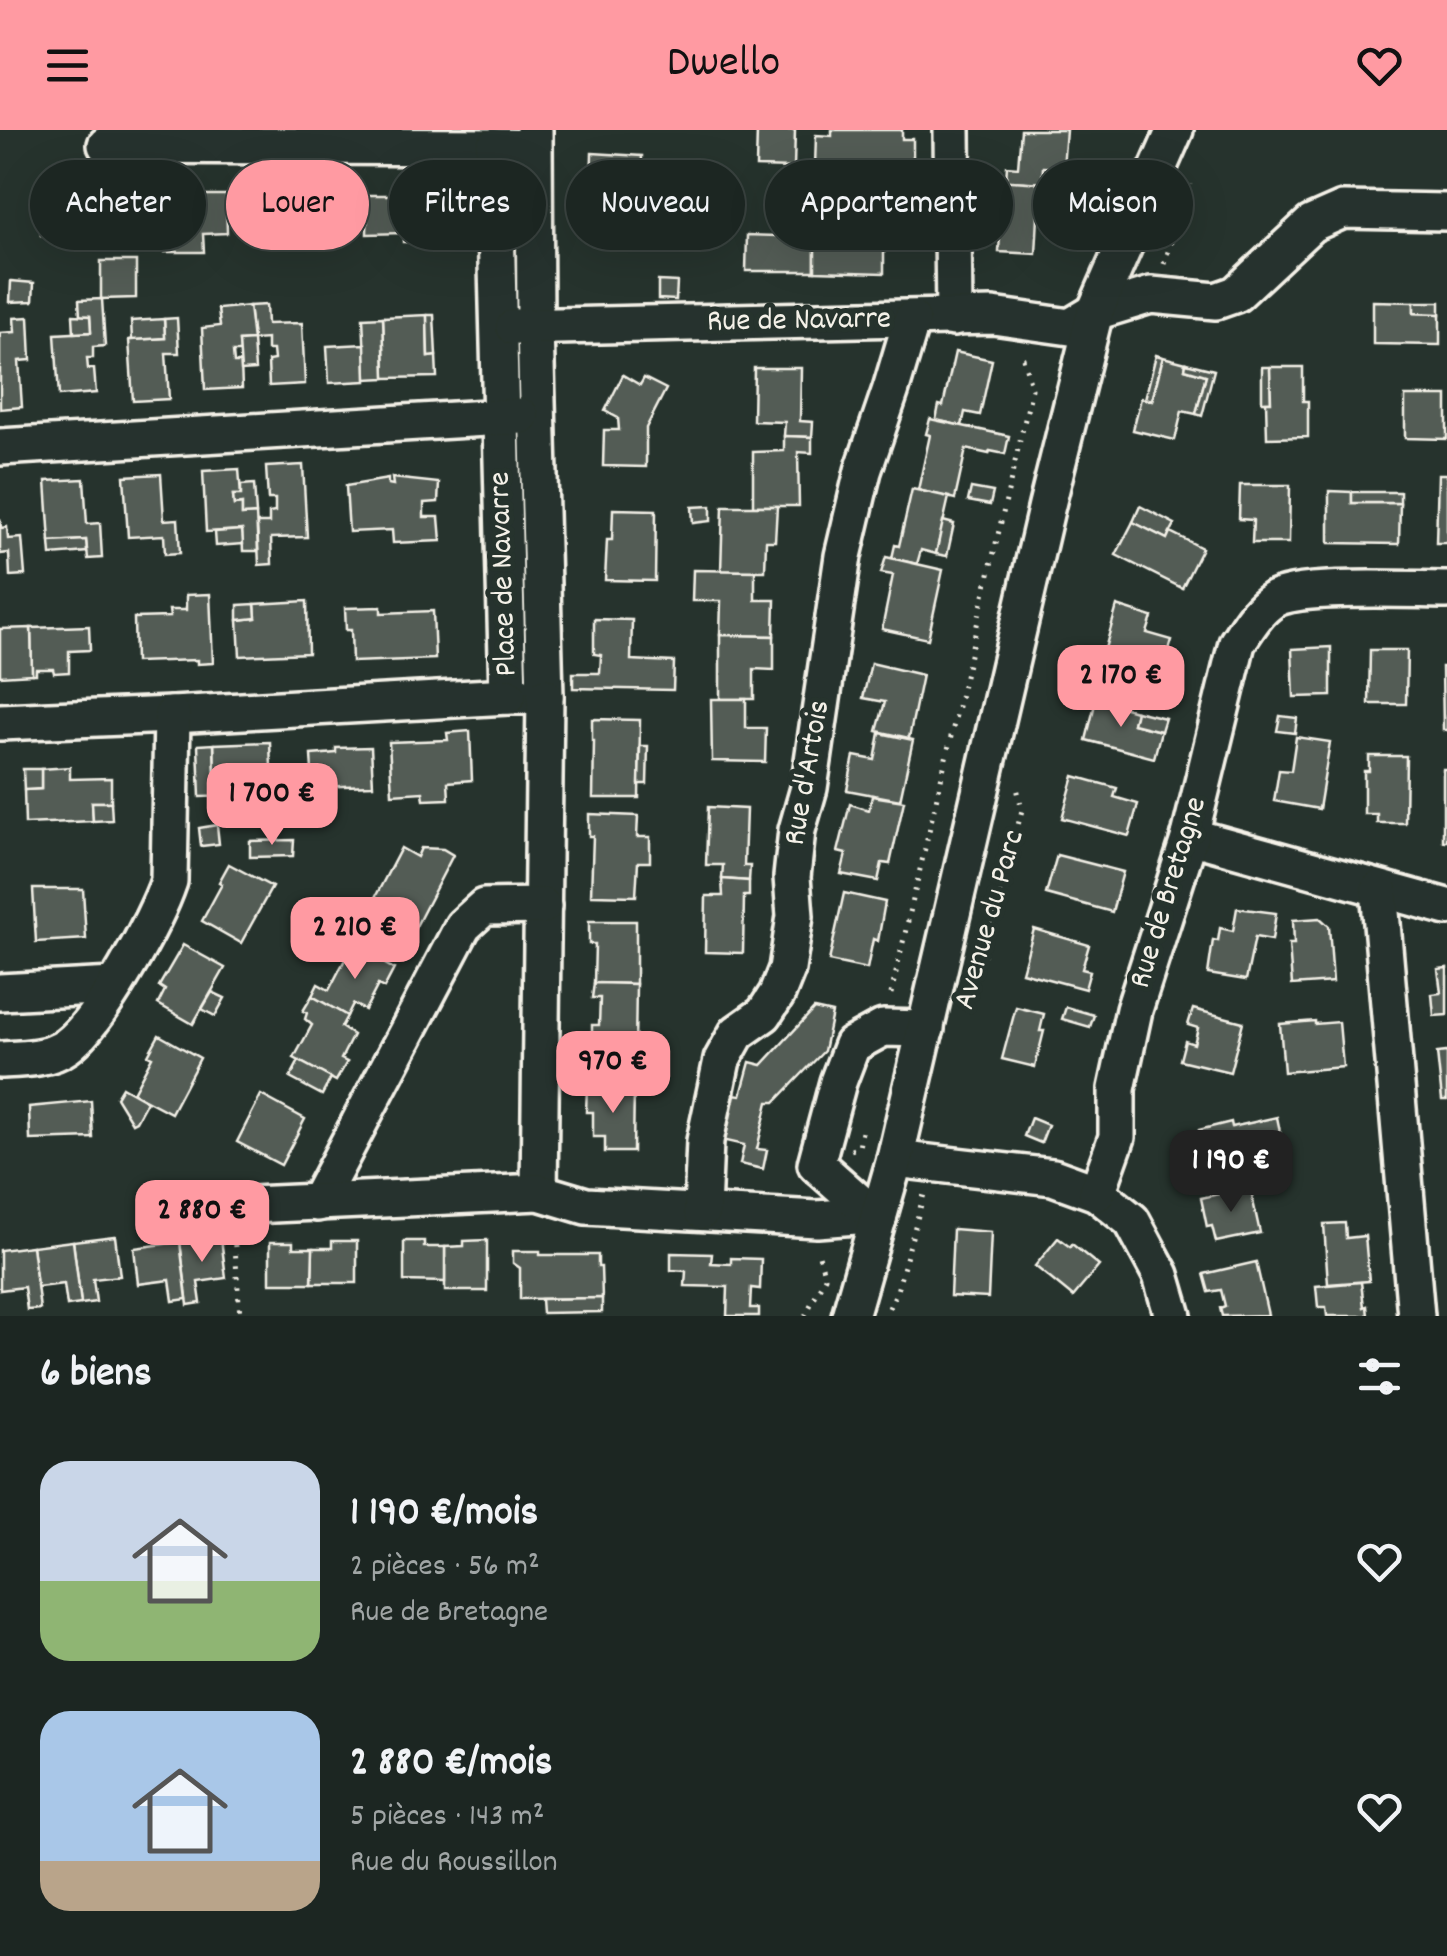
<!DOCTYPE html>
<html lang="fr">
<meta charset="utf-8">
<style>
:root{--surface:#1c2622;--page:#29322f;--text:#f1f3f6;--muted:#a0a5a5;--line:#3a4340;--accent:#ff9aa2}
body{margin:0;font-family:Dekko,sans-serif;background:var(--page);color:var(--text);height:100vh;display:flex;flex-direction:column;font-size:38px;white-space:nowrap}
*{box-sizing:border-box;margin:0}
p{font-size:32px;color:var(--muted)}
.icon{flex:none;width:55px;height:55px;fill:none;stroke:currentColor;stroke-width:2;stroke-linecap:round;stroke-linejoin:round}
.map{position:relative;height:1186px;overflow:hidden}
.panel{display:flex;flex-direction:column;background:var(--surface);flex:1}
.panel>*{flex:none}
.banner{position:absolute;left:30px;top:30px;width:1388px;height:90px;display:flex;gap:20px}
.price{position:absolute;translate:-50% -85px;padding:0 22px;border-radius:20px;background:var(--accent);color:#111;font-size:32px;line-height:65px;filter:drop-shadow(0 2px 5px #0008)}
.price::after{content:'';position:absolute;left:50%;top:60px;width:30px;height:22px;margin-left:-15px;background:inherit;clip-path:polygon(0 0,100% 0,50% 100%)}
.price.active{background:#222;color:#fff}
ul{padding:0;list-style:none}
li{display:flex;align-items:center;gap:30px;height:250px;padding:0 40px}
li span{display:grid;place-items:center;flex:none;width:280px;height:200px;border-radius:30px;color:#555}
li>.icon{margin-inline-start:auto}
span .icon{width:120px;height:120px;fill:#fffc;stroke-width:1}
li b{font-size:42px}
h2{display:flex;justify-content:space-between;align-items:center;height:120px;padding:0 40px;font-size:42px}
.tag{padding:0 35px;border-radius:45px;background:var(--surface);box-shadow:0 10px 40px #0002,0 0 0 2px var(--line);font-size:35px;line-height:90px}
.tag.active{background:var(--accent);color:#111}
header{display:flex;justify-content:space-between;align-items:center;height:130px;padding:0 40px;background:var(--accent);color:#111;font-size:45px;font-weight:600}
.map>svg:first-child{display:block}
</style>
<header><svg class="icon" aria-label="menu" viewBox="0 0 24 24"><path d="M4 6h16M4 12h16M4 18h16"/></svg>Dwello<svg class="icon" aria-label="heart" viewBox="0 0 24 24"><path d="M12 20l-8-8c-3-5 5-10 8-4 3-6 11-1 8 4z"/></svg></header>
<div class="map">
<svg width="1447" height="1186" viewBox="0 0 1447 1186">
<rect width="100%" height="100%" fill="#26332d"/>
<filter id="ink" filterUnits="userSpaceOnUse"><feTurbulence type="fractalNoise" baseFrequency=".01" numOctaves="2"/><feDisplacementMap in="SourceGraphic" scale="20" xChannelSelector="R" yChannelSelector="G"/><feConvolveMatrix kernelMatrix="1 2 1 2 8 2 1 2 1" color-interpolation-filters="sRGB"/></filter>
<g filter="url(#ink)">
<g fill="#525c55" stroke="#f4f1e8" stroke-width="2.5">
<polygon points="757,0 795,0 794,38 756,37"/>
<polygon points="832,0 902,0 902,9 913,9 913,33 887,32 886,47 832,45 832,38 815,37 816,5 832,6"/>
<polygon points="1021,0 1066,0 1063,38 1043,37 1042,53 1006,51 1007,36 1018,37"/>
<polygon points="592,23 642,26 639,89 590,87"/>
<polygon points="997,50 1042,53 1041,68 1039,68 1036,124 999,122 1002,66 996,66"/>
<polygon points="265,52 287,52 287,56 328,55 329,100 265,101"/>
<rect x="41" y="60" width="65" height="45"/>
<polygon points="437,64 437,95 427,95 427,65"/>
<polygon points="164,65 226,65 227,103 203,104 204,122 165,122"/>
<polygon points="368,65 427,65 427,95 437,95 437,112 403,112 403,103 367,104"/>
<polygon points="1039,68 1054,69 1053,86 1038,85"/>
<polygon points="777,101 815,101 815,141 746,141 747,105 778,106"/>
<polygon points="815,101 854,102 854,107 884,108 884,143 815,141"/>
<polygon points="101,131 136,131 136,168 101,169"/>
<polygon points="11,151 34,153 33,171 10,172"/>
<polygon points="658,151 677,152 676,170 658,169"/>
<polygon points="102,169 105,216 93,217 93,228 87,228 88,239 94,239 96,263 59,266 55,204 91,202 90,186 80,186 79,170"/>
<polygon points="1373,171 1414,172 1414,183 1440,184 1440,215 1373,214"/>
<polygon points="1414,172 1440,172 1440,184 1414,183"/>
<polygon points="266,175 267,194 302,193 305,254 269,256 268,231 274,230 273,220 267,220 267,209 253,210 249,176"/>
<polygon points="249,176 253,210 239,211 240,222 233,222 234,233 241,233 242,258 205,260 202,198 220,196 218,179"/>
<polygon points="73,185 90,186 91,202 74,203"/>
<polygon points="427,185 428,227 436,226 437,247 385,248 383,187"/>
<polygon points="427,185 434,185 436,226 428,227"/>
<polygon points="29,187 31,230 19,231 22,277 0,279 0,203 15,202 14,188"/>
<polygon points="383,187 385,248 366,249 363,188"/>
<polygon points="177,188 179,223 166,223 169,269 133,271 129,210 165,208 164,189"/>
<polygon points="164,189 165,208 132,210 131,191"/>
<polygon points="253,210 255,240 241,241 239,211"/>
<polygon points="365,214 366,251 329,253 327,216"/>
<polygon points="955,222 992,230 980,285 965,282 962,296 936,290 939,275 943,276"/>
<polygon points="1156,225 1163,227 1152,271 1145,269"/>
<polygon points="1163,227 1186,233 1185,239 1206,245 1196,284 1182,281 1175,310 1133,300 1141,268 1152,271"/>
<polygon points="1186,233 1214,240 1202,286 1196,284 1206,245 1185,239"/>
<polygon points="1262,237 1270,237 1271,272 1262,272"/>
<polygon points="1270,237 1303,237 1303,271 1308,271 1308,307 1267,308 1266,272 1271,272"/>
<polygon points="754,238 801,238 800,291 813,292 812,307 784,306 785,292 753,291"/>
<polygon points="623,245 640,255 644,248 666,259 646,298 646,337 603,336 604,300 619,300 618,288 605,281"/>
<polygon points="1405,266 1447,266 1447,309 1405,308"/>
<polygon points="930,289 1009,306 1005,324 990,321 989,324 966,319 955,369 918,360 930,305 926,304"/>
<polygon points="784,306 812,307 812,323 798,322 799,376 753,376 753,322 784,321"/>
<polygon points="303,335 307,407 271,408 272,434 259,435 257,393 269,393 269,383 275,382 275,369 268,369 266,337"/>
<polygon points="239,339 241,365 233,365 234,375 242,374 242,385 256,384 258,421 243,421 242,400 206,402 203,341"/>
<polygon points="161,344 164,390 178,389 180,423 165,424 164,405 128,407 124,346"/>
<polygon points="1438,344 1447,344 1447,413 1436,413"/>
<polygon points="392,348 439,353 438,372 424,373 424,387 439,387 441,411 393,413 392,400 349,402 346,356 388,349 388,354 393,355"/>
<polygon points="84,349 87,394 100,393 102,428 88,429 86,410 50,412 46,351"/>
<polygon points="254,354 256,384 242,385 242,374 234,375 233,365 241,365 241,355"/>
<polygon points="1240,355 1290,355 1289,413 1252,413 1253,390 1239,389"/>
<polygon points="971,358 993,362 990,375 968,371"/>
<polygon points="912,359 949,367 936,424 921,420 917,434 892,428 895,415 899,416"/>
<polygon points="1329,361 1352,362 1352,373 1400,373 1399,414 1329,413"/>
<rect x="1352" y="362" width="48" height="11"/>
<polygon points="711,376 711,391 693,393 692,377"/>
<polygon points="723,376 777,376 775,411 766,411 765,441 721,441"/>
<polygon points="1140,376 1175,394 1167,409 1133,392"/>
<polygon points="613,379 656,380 655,451 605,450 607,410 612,410"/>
<polygon points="0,388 1,398 7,397 8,409 22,408 25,445 10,446 9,423 0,424"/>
<polygon points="943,391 954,394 947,426 936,424"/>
<polygon points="1133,392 1167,409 1170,402 1202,418 1182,458 1116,425"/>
<polygon points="242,400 243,414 216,416 215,402"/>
<polygon points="86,410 87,422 51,425 50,412"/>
<polygon points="886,427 943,440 928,509 882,499 893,445 881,443"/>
<polygon points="693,440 755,441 755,470 775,470 774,506 720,505 721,471 692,471"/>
<polygon points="210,464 213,533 197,534 197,530 135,532 134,488 170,487 169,480 186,480 186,465"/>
<polygon points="307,471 308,523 240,526 238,490 256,488 255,474"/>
<polygon points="255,474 256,488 238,490 238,475"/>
<polygon points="1117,476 1152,487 1147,503 1172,510 1162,543 1103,526"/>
<polygon points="381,477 381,483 433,481 435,529 352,532 351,500 346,500 345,478"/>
<polygon points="594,489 632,490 631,530 674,532 673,560 573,558 573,543 600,543 601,525 594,524"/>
<polygon points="89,496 90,520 69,521 69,542 54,543 53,539 36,539 36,544 32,544 31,498"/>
<polygon points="31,498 32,544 0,546 0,499"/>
<polygon points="720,505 774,506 774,540 754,539 754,569 720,569"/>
<polygon points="1331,517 1331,566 1294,567 1292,519"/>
<polygon points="1370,520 1407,520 1406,574 1369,574"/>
<polygon points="871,533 922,545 909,608 877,601 885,572 863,568"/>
<polygon points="1442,537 1447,537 1447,600 1443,600"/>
<polygon points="711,569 746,569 746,598 766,598 765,632 712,631"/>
<polygon points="1096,570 1136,581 1133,594 1161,601 1154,628 1086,610"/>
<polygon points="1136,581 1165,588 1161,601 1133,594"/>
<polygon points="1280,586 1297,588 1295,603 1277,601"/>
<polygon points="592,589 640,590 639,668 593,668 594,611 592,611"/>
<polygon points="470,601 472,650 448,652 449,669 424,670 423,662 392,664 389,612 448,610 447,603"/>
<polygon points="880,603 913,610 900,670 847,660 854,626 875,630"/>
<polygon points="1296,607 1330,612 1319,679 1274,671 1279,640 1291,641"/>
<polygon points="270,612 272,665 232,666 232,653 215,653 214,614"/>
<polygon points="214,614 215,653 232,653 232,666 200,667 198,615"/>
<polygon points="640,616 648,616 647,654 639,654"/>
<polygon points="371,617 373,655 313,657 311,625 336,623 336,618"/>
<polygon points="1369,626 1406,626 1405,693 1377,693 1377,684 1364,684 1364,641 1369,641"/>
<polygon points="70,637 70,649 111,648 111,672 92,672 93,691 25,694 24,660 41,659 41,639"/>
<polygon points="23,639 41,639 41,659 24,660"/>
<rect x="1443" y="639" width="4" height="72"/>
<polygon points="1074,646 1117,658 1114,667 1138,674 1129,706 1062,688"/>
<polygon points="872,666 904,671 890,734 882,733 878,751 841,744 846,724 838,722 850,674 869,680"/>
<polygon points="92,672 111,672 112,690 93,691"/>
<polygon points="708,677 746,679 744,736 750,736 749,751 722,749 723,735 706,735"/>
<polygon points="589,684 638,686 637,707 650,707 650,732 638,732 636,766 591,765 593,706 589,706"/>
<polygon points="217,695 219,714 201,716 199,698"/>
<polygon points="294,710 293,726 250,727 250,711"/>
<polygon points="401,718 417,727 421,718 443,719 453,725 414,800 370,777"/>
<polygon points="1057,725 1123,742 1112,782 1046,764"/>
<polygon points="229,734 272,757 241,813 202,791 222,754 219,752"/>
<polygon points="722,749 749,751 749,766 744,766 743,823 705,822 706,766 723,766"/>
<polygon points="33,759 83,759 86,809 36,812"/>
<polygon points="844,763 885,772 878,811 873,809 867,839 829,831"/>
<polygon points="1237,778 1276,783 1272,810 1255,807 1246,850 1208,844 1213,810 1218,811 1220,798 1233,801"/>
<polygon points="1320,788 1329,796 1333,852 1292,855 1289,814 1294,814 1293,790"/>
<polygon points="589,791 636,791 636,854 594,853 595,814 589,814"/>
<polygon points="1034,799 1089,815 1082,839 1090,841 1085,859 1022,842"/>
<polygon points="183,815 225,838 193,894 158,874 165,860 159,856"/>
<polygon points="352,816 394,839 384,858 378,855 365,880 353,874 347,886 312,866 318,854 329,860"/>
<polygon points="1447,838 1447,885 1434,886 1432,864 1441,863 1438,839"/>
<polygon points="594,853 636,854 635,920 592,919 592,895 599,895 600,868 592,868"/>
<polygon points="212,862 225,868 215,886 202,879"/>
<polygon points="312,866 347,886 341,897 353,905 341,929 347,932 336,951 294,928 312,895 305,889 307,883 303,881"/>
<polygon points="1016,877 1044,884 1040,901 1044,901 1035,937 1002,929"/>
<polygon points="1066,877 1094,885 1090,897 1062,889"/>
<polygon points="814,879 832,883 824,921 775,972 768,972 757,1019 767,1020 763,1039 740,1034 744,1015 722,1010 732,964 741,965 750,932 762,935"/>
<polygon points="1193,879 1243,892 1230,942 1180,930 1185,911 1194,914 1198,898 1188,895"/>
<polygon points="1315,891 1315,894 1339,892 1343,937 1284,942 1280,894"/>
<polygon points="159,905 200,928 171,983 133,963 152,927 148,925"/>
<polygon points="1447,922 1447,970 1442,970 1437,923"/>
<polygon points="299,931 331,948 322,965 290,948"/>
<polygon points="122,957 147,971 136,991 132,993 116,967"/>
<polygon points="587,957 634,957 633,1022 605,1022 605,1007 593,1007 593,982 586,982"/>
<polygon points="261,965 305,989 281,1035 237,1012"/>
<polygon points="91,971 93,1008 30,1010 29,977"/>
<polygon points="1277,987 1284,1021 1207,1038 1199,1000 1231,992 1232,997"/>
<polygon points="1031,988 1048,995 1041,1013 1024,1006"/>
<polygon points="1250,1057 1260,1103 1216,1112 1212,1096 1207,1097 1201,1068"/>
<polygon points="1345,1093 1346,1108 1365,1106 1369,1151 1328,1154 1324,1094"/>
<polygon points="953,1099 991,1102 988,1168 950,1166"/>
<polygon points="115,1106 120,1146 93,1149 96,1172 81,1174 73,1111"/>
<polygon points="221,1108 226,1148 198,1152 201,1173 188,1175 180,1112"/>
<polygon points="1058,1108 1070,1117 1072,1114 1099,1136 1073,1167 1035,1136"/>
<polygon points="487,1110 487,1161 445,1161 445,1117 464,1116 464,1111"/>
<polygon points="73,1111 81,1174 67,1176 64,1154 37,1157 32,1116"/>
<polygon points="332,1111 357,1111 357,1153 312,1153 313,1118 332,1118"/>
<polygon points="404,1111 424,1111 424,1117 445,1117 445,1152 404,1151"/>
<polygon points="180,1112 187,1169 173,1171 170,1150 138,1154 134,1118"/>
<polygon points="270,1112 293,1112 293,1118 313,1118 312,1153 270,1153"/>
<polygon points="32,1116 40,1179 27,1180 24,1157 0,1160 0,1120"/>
<polygon points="513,1121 540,1121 540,1125 598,1125 598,1137 601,1137 602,1168 520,1169 520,1138 513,1133"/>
<polygon points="671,1123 712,1124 711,1133 731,1134 731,1128 761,1129 760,1159 751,1158 750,1178 759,1178 759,1186 727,1186 728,1157 685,1156 686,1141 671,1140"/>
<polygon points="1256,1132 1268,1185 1222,1186 1220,1178 1225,1176 1221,1160 1209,1162 1204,1144"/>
<polygon points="1361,1152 1364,1177 1367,1176 1368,1186 1327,1186 1326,1177 1318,1177 1316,1156"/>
<polygon points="602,1168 602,1182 542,1183 541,1169"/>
</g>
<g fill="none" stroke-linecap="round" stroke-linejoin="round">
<defs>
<g id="minor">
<polyline points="952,0 954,188"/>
<polyline points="106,15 494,17"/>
<polyline points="534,18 494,17 508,566 545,566 535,197 534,0"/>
<polyline points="514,197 993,186 1070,197 1095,182 1151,165 1216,171 1236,164 1311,94 1343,80 1447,82"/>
<polyline points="0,317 521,286"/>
<polyline points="0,592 172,585 508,566"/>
<polyline points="1190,706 1447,777"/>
<polyline points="1379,759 1416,1186"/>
<polyline points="0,862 114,856"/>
<path d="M0,930C22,929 49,929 67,916C100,892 156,790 169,751L172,585"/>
<polyline points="895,1029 1053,1047 1097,1063 1132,1091 1161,1145 1173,1186"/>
<polyline points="539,1062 545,566"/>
<path d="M1097,1063L1117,1007V959L1134,880L1190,706L1237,513C1247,498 1257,480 1273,470C1298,454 1412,460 1447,460"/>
<polyline points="317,1073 463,796 484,777 543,776"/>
<polyline points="251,1075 539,1062 586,1076 817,1089 856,1086 878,1089"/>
<polyline points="702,1081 705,1011 722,930 737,903 764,884 777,864 787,839 795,786 792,747 797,700 809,658 843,426 863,341 891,259 912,189"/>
<polyline points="878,1089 816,1034 838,952 852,915 883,898 926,899"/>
<polyline points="850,1186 895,1029 1047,375 1095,182 1175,0"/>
</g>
</defs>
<use href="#minor" stroke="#f4f1e8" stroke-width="42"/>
<g stroke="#f4f1e8" stroke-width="5" stroke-dasharray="2.5 8" stroke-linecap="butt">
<polyline points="1164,134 1190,54"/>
<polyline points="973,844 983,828 1022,680 1016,653"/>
<polyline points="891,864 1032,259 1023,228 1019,225"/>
<polyline points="851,1020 859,1017 863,997"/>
<polyline points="234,1104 240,1186"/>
<polyline points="889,1178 897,1161 924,1064"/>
<polyline points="805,1186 825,1147 818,1122"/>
</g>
<use href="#minor" stroke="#26332d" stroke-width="35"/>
</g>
</g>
<g text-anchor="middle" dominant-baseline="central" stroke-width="10" stroke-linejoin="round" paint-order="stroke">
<g font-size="32" fill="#f4f1e8" stroke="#26332d">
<text transform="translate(799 192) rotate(-1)">Rue de Navarre</text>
<text transform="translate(505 444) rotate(-92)">Place de Navarre</text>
<text transform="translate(809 643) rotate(-80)">Rue d'Artois</text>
<text transform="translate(1170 763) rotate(-73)">Rue de Bretagne</text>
<text transform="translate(991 790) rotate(-74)">Avenue du Parc</text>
</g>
</g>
</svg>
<b class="price" style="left:1121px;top:600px">2 170 €</b>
<b class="price" style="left:272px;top:718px">1 700 €</b>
<b class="price" style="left:355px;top:852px">2 210 €</b>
<b class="price" style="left:613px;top:986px">970 €</b>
<b class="price active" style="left:1231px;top:1085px">1 190 €</b>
<b class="price" style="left:202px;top:1135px">2 880 €</b>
<div class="banner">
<a class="tag">Acheter</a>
<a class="tag active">Louer</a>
<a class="tag">Filtres</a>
<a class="tag">Nouveau</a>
<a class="tag">Appartement</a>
<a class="tag">Maison</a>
</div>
</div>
<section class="panel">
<h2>6 biens<svg class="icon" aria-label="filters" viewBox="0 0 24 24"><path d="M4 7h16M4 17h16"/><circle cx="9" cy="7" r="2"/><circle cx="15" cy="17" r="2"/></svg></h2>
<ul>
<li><span style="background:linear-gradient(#c9d6e8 60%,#8fb573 0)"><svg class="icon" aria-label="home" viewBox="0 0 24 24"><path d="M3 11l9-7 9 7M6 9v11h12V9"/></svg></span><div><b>1 190 €/mois</b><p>2 pièces · 56 m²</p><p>Rue de Bretagne</p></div><svg class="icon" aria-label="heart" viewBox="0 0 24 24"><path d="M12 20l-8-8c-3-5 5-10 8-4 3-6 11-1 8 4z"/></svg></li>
<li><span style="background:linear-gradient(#a9c7e8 75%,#b9a48a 0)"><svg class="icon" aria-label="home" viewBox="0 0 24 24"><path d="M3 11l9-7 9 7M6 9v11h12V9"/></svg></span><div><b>2 880 €/mois</b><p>5 pièces · 143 m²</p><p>Rue du Roussillon</p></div><svg class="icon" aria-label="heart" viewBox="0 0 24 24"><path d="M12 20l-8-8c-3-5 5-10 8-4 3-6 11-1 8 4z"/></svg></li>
</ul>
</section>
